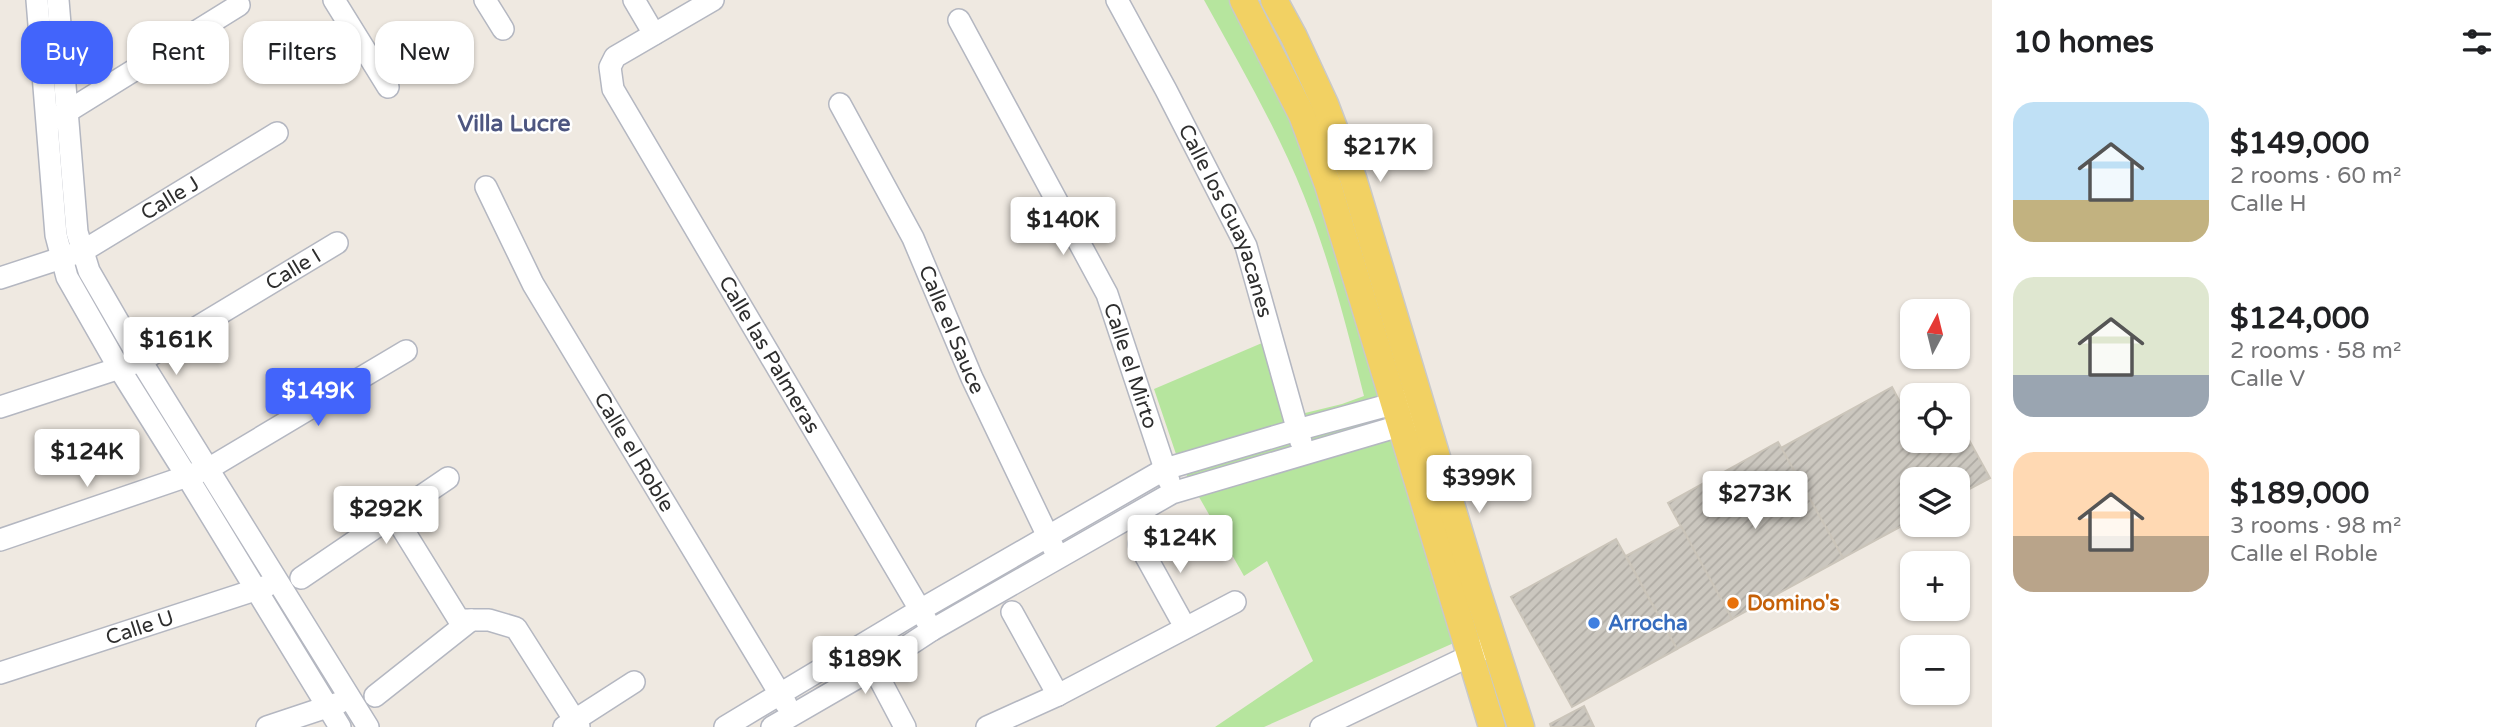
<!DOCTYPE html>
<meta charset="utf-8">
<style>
:root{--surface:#fff;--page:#f2f2f2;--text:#202124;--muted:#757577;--accent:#4264fb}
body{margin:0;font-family:"Varela Round",sans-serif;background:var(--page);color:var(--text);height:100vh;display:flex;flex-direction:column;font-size:26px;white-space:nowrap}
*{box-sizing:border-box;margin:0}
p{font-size:23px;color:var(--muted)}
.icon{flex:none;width:38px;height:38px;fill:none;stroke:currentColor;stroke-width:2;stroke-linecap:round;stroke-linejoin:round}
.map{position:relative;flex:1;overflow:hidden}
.details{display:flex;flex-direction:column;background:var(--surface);width:525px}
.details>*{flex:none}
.top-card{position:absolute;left:21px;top:21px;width:665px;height:63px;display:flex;gap:14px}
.needle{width:46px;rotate:7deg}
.fabs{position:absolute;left:1900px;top:299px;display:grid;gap:14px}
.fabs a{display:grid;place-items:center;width:70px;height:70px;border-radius:14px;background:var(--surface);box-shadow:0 2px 5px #0004;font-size:35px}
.price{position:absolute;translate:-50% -60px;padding:0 16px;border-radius:7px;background:#fff;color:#222;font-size:23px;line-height:46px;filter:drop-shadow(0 2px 4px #0008)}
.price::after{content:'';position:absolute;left:50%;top:42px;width:21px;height:16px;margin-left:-10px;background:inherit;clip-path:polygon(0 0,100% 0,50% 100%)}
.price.on{background:var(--accent);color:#fff}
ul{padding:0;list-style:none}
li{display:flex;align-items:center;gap:21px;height:175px;padding:0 21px}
li span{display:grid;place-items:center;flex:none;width:196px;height:140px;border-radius:21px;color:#555}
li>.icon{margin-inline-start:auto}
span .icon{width:84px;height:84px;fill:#fffc;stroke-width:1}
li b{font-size:30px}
h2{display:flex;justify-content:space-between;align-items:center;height:84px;padding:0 21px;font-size:30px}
.tag{padding:0 24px;border-radius:21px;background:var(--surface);box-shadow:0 2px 5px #0004;font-size:24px;line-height:63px}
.tag.on{background:var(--accent);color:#fff}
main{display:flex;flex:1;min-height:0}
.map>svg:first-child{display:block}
</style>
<main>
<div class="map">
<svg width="1992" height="727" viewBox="0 0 1992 727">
<defs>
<pattern id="building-hatch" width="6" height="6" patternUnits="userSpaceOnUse" patternTransform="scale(1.75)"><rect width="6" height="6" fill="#cbc7bf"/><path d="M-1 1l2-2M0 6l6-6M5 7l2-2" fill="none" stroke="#afaba4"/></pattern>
</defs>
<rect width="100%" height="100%" fill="#efe9e1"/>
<path fill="#b6e59e" d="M1204,0H1233L1299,126L1456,642L1264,727H1215L1313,661L1267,561L1244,576L1178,460L1154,389L1276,337L1301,414L1342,404L1364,396C1347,328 1330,261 1304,196C1277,128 1239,64 1204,0Z"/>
<g fill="url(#building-hatch)" stroke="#cbc5ba" stroke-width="2">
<polygon points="1939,385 1944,396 1920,396"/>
<polygon points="1892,387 1902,406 1913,400 1913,441 1958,441 1958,420 1990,478 1958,495 1958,480 1913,480 1913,520 1843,558 1781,448"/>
<polygon points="1778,442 1843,558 1732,619 1668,503"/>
<polygon points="1681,526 1732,619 1677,649 1626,556"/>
<polygon points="1616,539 1677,649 1572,707 1511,597"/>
<polygon points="1584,706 1594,727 1551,727 1550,724"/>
</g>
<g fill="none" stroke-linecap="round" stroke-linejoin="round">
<defs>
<g id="minor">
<polyline points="37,0 56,235 67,277 119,368 188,478 340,727"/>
<polyline points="58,0 77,232 89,271 141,361 368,727"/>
<polyline points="334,0 388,87"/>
<polyline points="485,0 503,29"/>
<polyline points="634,0 654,34"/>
<path id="s1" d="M713,0L615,57L610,67L613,89L932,630"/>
<path id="s2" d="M1117,0L1166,90L1246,246L1301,442"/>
<path id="s3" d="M959,20L1107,294L1169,481"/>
<path id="s4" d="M840,104L913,238L972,378L1054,549"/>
<polyline points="57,118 239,5"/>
<path id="s5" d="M486,187L533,284L786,704"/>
<path id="s6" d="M0,278L83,251L277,133"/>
<path id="s7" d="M0,407L141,361L337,243"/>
<polyline points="394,515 459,620 489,620 516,628 579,727"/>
<polyline points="0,540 208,469 406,351"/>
<polyline points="1139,544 1185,627"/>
<polyline points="301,578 448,478"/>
<polyline points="1012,612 1058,695"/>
<polyline points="868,657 905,727"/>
<path id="s8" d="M0,673L267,586"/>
<polyline points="375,696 471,620"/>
<polyline points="267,727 339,703"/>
<polyline points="564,727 634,682"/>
<polyline points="725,727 920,610 1165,469 1297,430 1407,400"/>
<polyline points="772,727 874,668 932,630 1172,493 1413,422"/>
<polyline points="987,727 1058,695 1235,602"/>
<polyline points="1321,727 1484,649"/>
</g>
<g id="major">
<polyline points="1243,0 1302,115 1328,185 1492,727"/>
<polyline points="1274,0 1294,37 1325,104 1353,178 1476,587 1521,727"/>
</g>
</defs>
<use href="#minor" stroke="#b4b7c1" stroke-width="24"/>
<use href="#major" stroke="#c9c9c9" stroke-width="29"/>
<use href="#minor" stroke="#fff" stroke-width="21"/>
<use href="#major" stroke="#f2d163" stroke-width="26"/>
</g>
<circle fill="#e8710a" stroke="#fff" stroke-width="2.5" cx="1733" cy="603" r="7"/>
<circle fill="#3f7fe0" stroke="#fff" stroke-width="2.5" cx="1594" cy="623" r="7"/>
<g text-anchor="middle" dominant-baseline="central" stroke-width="5" stroke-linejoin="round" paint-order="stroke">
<g font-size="21" fill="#2e2e2e" stroke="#fff">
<text stroke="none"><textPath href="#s6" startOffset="189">Calle J</textPath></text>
<text stroke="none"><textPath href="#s2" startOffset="247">Calle los Guayacanes</textPath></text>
<text stroke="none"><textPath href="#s7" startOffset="326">Calle I</textPath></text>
<text stroke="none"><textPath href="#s4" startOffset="252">Calle el Sauce</textPath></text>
<text stroke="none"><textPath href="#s1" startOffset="455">Calle las Palmeras</textPath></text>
<text stroke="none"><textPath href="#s3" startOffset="387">Calle el Mirto</textPath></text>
<text stroke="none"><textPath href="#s5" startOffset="304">Calle el Roble</textPath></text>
<text stroke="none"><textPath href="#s8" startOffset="147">Calle U</textPath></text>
</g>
<g font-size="21" font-weight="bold" fill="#c56008" stroke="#fff" text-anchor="start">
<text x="1747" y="603">Domino's</text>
</g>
<g font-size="21" font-weight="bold" fill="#366cbe" stroke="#fff" text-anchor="start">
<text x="1608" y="623">Arrocha</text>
</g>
<g font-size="23" font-weight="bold" fill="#4d5680" stroke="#fff">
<text x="514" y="124">Villa Lucre</text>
</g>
</g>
</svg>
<div class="fabs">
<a><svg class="needle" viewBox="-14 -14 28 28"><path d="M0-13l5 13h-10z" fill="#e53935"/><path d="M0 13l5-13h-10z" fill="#757577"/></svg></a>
<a><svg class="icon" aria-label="locate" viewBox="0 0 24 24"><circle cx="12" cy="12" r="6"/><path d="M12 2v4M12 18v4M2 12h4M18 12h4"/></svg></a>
<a><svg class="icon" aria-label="layers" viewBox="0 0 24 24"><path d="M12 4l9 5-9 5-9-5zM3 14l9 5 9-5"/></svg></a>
<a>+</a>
<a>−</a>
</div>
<b class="price" style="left:1380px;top:184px">$217K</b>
<b class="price" style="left:1063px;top:257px">$140K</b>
<b class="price" style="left:176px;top:377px">$161K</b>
<b class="price on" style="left:318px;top:428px">$149K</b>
<b class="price" style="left:87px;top:489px">$124K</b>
<b class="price" style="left:1479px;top:515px">$399K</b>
<b class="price" style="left:1755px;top:531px">$273K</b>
<b class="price" style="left:386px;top:546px">$292K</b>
<b class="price" style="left:1180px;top:575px">$124K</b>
<b class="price" style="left:865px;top:696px">$189K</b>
<div class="top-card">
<a class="tag on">Buy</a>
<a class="tag">Rent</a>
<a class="tag">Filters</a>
<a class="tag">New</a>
</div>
</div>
<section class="details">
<h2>10 homes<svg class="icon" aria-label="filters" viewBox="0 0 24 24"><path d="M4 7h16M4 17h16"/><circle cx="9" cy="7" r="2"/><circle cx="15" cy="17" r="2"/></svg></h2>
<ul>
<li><span style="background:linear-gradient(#bfe0f5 70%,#c2b280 0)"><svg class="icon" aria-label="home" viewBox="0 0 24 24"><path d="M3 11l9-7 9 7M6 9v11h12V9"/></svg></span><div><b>$149,000</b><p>2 rooms · 60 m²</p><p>Calle H</p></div></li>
<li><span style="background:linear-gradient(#dfe7d0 70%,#9aa5b1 0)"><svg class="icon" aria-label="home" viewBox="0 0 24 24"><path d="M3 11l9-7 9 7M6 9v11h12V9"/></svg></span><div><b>$124,000</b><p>2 rooms · 58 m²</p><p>Calle V</p></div></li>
<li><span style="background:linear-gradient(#ffd9b3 60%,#b9a48a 0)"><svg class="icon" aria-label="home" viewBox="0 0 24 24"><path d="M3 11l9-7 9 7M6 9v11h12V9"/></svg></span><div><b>$189,000</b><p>3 rooms · 98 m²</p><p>Calle el Roble</p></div></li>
</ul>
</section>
</main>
